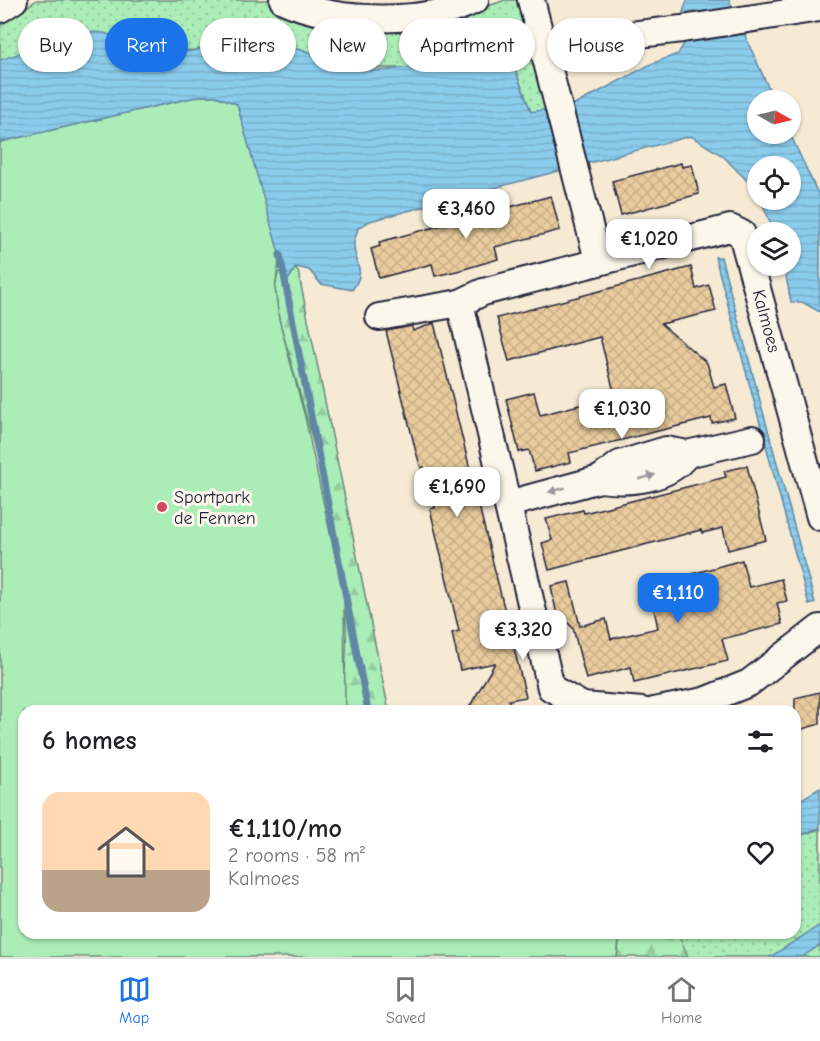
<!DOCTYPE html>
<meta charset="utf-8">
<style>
:root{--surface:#fff;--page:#f6f6f6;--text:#202124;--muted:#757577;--line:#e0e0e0;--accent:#1a73e8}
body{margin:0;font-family:"Comic Neue",sans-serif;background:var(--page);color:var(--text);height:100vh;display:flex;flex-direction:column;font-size:22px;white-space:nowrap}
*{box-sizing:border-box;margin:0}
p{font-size:20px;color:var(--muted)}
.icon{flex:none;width:33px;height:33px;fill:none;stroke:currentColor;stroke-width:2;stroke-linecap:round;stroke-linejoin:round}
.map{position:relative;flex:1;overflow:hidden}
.details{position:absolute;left:18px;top:705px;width:783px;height:234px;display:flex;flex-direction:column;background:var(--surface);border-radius:18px;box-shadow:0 2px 4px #0004}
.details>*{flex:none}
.top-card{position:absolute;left:18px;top:18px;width:784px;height:54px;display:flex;gap:12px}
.needle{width:39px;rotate:98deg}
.controls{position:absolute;left:747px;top:90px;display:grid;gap:12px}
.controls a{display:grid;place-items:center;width:54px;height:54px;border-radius:50%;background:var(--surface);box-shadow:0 2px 4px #0004;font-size:30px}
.price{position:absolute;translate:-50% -51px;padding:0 14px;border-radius:12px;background:#fff;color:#222;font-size:20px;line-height:39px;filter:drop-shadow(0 2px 3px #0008)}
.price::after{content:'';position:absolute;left:50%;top:36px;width:18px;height:14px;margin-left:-9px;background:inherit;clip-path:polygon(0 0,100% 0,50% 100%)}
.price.active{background:var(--accent);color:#fff}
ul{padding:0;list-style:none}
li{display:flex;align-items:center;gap:18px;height:150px;padding:0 24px}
li span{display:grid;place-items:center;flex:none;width:168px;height:120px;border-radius:18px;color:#555}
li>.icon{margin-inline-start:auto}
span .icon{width:72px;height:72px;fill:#fffc;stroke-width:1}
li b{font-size:26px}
h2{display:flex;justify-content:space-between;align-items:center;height:72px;padding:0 24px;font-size:26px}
.pill{padding:0 21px;border-radius:27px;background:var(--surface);box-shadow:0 2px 4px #0004;font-size:21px;line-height:54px}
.pill.active{background:var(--accent);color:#fff}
.tab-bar{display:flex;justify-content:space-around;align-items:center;height:84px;border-top:2px solid var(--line);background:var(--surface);font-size:16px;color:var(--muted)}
.tab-bar a{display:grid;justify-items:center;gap:3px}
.tab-bar .active{color:var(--accent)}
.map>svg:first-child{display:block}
</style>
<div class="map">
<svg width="820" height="957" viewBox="0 0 820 957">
<defs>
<pattern id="grass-dots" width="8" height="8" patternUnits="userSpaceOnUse" patternTransform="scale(1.5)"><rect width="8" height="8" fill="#abedb7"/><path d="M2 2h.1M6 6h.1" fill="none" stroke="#93cb9e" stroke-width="1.8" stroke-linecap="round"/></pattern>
<pattern id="forest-firs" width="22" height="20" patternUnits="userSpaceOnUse" patternTransform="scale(1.5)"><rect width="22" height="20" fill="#abedb7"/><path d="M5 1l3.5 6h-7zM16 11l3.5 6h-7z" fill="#93cb9e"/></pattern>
<pattern id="water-rules" width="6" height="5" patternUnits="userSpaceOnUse" patternTransform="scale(1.5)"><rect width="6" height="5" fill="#8bccec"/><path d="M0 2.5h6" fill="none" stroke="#78afcb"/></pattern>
<pattern id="building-cross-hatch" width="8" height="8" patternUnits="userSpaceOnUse" patternTransform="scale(1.5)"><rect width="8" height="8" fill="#e9cc9d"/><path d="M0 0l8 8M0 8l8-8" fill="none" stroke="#c8af88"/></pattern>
</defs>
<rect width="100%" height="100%" fill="#f6ead4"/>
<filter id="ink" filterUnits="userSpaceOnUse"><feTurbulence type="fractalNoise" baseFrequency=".0167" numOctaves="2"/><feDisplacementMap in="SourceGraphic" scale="12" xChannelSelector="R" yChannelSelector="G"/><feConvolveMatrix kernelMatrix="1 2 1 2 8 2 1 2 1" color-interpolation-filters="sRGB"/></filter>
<g filter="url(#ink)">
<g fill="url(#grass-dots)" stroke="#668879" stroke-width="1.5">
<polygon points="37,0 278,0 450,20 505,0 523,0 548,111 531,112 513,64 497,41 447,59 406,68 345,68 326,58 291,48 222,42 195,50 147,51 114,34 0,60 0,26"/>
<polygon points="820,829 820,957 676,957 669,933 795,933 795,837"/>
</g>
<g fill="url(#forest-firs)" stroke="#668879" stroke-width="1.5">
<path d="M291,266L298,271L389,711H317L0,537L345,671C355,563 307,424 279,319L275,288L278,273Z"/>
<polygon points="620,933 678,933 688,957 617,957"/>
</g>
<polygon fill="#abedb7" stroke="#668879" stroke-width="1.5" points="200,96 216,96 237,104 280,255 275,288 279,319 305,417 344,598 345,699 347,711 24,711 24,933 620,933 617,957 0,957 0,142"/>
<g fill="url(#water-rules)" stroke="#6188a5" stroke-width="1.5">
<path d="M687,0H729L774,100H758V134H790L820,198V312L802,302H791L784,266H790V232H774L761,200H790V166H758L757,191L723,156L691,136L370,221L358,228C357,232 355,238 354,243C353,264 368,269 352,290L321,284L309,270L296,267L287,282L237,104L216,96H200L0,142V60C30,51 59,34 91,32C114,31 127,45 147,51C160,54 184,53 197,50C205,48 214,43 223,42C247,41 286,45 309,52C322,56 334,66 346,68C393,77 455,59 497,41L506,45L531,112L576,104L651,64L678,54L686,40L683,12Z"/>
<polygon points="715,257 721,257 815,603 809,605"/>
<polygon points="820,788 820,828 795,837 795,803"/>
<polygon points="820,925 820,945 802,957 770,957"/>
</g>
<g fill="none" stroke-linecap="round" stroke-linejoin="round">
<polyline stroke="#6188a5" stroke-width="7" points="280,255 368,711"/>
</g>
<g fill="url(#building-cross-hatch)" stroke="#22223b" stroke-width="1.5">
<polygon points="681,163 682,167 692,165 699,194 621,215 612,181"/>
<polygon points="551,196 560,230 495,247 498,259 461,270 435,276 432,264 379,278 371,249 380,246 379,242"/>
<polygon points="691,267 696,289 709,285 716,311 661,324 707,363 714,387 726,384 735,418 712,423 711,418 569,453 571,462 535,471 529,450 519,452 506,399 534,392 540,415 615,396 600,337 509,361 497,318"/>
<polygon points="434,323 526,697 509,700 512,711 467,711 495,663 460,670 452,633 459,631 430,509 435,508 424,467 421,468 416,452 386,331 412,326 413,331"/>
<polygon points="747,466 766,540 728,550 723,528 702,533 701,530 549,570 542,543 552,540 546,519 583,510 584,513 726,477 724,471"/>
<polygon points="742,560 749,587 781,579 787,601 777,603 782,624 722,639 728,661 634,683 631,667 586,679 573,628 556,611 551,586 569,582 580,626 606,619 611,639 658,628 649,586"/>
<polygon points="820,692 820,724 795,731 795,698"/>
</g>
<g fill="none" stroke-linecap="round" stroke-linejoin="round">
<defs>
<g id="minor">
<path d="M283,0C334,23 425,26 475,0"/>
<polyline points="531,0 598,260"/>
<polyline points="0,9 14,0"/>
<polyline points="544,45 682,29 820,8"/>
<polyline points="379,317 460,303"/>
<path d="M600,479C630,483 668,480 687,454"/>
<polyline points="508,504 600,479 620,464 666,450 687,454 752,439"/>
<polyline points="642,711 583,706 551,688 460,303 483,292 730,228 742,234 820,517"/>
<polyline points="654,711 704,701 749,683 820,628"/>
</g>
</defs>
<use href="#minor" stroke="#22223b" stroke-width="30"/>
<use href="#minor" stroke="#fbf7ec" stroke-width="26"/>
</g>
<defs><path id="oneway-solid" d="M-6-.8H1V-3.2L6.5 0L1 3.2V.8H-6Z" transform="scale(1.5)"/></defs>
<g fill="#99979c">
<use href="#oneway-solid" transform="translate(647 477) rotate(-16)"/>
<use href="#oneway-solid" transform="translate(557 490) rotate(165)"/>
</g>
</g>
<circle fill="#d1495b" stroke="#fbf7ec" stroke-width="2" cx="162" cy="507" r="6"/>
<g text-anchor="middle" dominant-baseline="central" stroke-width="6" stroke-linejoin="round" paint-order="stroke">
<g font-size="18" fill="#22223b" stroke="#fbf7ec">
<text transform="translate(766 321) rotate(75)">Kalmoes</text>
</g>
<g font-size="18" fill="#22223b" stroke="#fbf7ec" text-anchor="start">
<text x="174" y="497">Sportpark<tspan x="174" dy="21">de Fennen</tspan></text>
</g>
</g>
</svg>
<div class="controls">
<a><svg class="needle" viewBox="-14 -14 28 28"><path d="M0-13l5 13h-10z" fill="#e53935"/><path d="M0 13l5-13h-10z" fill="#757577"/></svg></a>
<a><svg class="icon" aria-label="locate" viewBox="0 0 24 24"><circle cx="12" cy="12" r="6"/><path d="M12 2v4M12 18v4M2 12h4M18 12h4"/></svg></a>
<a><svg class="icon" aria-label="layers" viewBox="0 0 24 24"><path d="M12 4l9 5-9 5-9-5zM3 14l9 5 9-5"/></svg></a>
</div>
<b class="price" style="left:466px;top:240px">€3,460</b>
<b class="price" style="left:649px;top:270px">€1,020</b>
<b class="price" style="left:622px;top:440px">€1,030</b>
<b class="price" style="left:457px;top:518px">€1,690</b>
<b class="price active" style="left:678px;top:624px">€1,110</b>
<b class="price" style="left:523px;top:661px">€3,320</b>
<div class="top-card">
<a class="pill">Buy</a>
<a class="pill active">Rent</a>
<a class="pill">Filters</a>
<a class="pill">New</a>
<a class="pill">Apartment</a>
<a class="pill">House</a>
</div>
<section class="details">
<h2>6 homes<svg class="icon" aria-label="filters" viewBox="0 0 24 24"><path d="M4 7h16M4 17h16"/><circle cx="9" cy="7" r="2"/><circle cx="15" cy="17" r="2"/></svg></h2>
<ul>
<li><span style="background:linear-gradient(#ffd9b3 65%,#b9a48a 0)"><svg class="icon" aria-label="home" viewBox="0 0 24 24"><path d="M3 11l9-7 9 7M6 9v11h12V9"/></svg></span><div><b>€1,110/mo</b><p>2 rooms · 58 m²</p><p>Kalmoes</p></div><svg class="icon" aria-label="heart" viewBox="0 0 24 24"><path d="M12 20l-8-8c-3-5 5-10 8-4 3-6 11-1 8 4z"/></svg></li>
</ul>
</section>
</div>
<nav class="tab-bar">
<a class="active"><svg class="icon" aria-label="map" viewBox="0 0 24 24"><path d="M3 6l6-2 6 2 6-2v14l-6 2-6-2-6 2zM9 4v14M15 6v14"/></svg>Map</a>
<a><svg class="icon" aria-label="saved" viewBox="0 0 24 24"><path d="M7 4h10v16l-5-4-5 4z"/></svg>Saved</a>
<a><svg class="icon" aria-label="home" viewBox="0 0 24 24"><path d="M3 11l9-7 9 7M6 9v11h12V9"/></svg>Home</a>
</nav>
